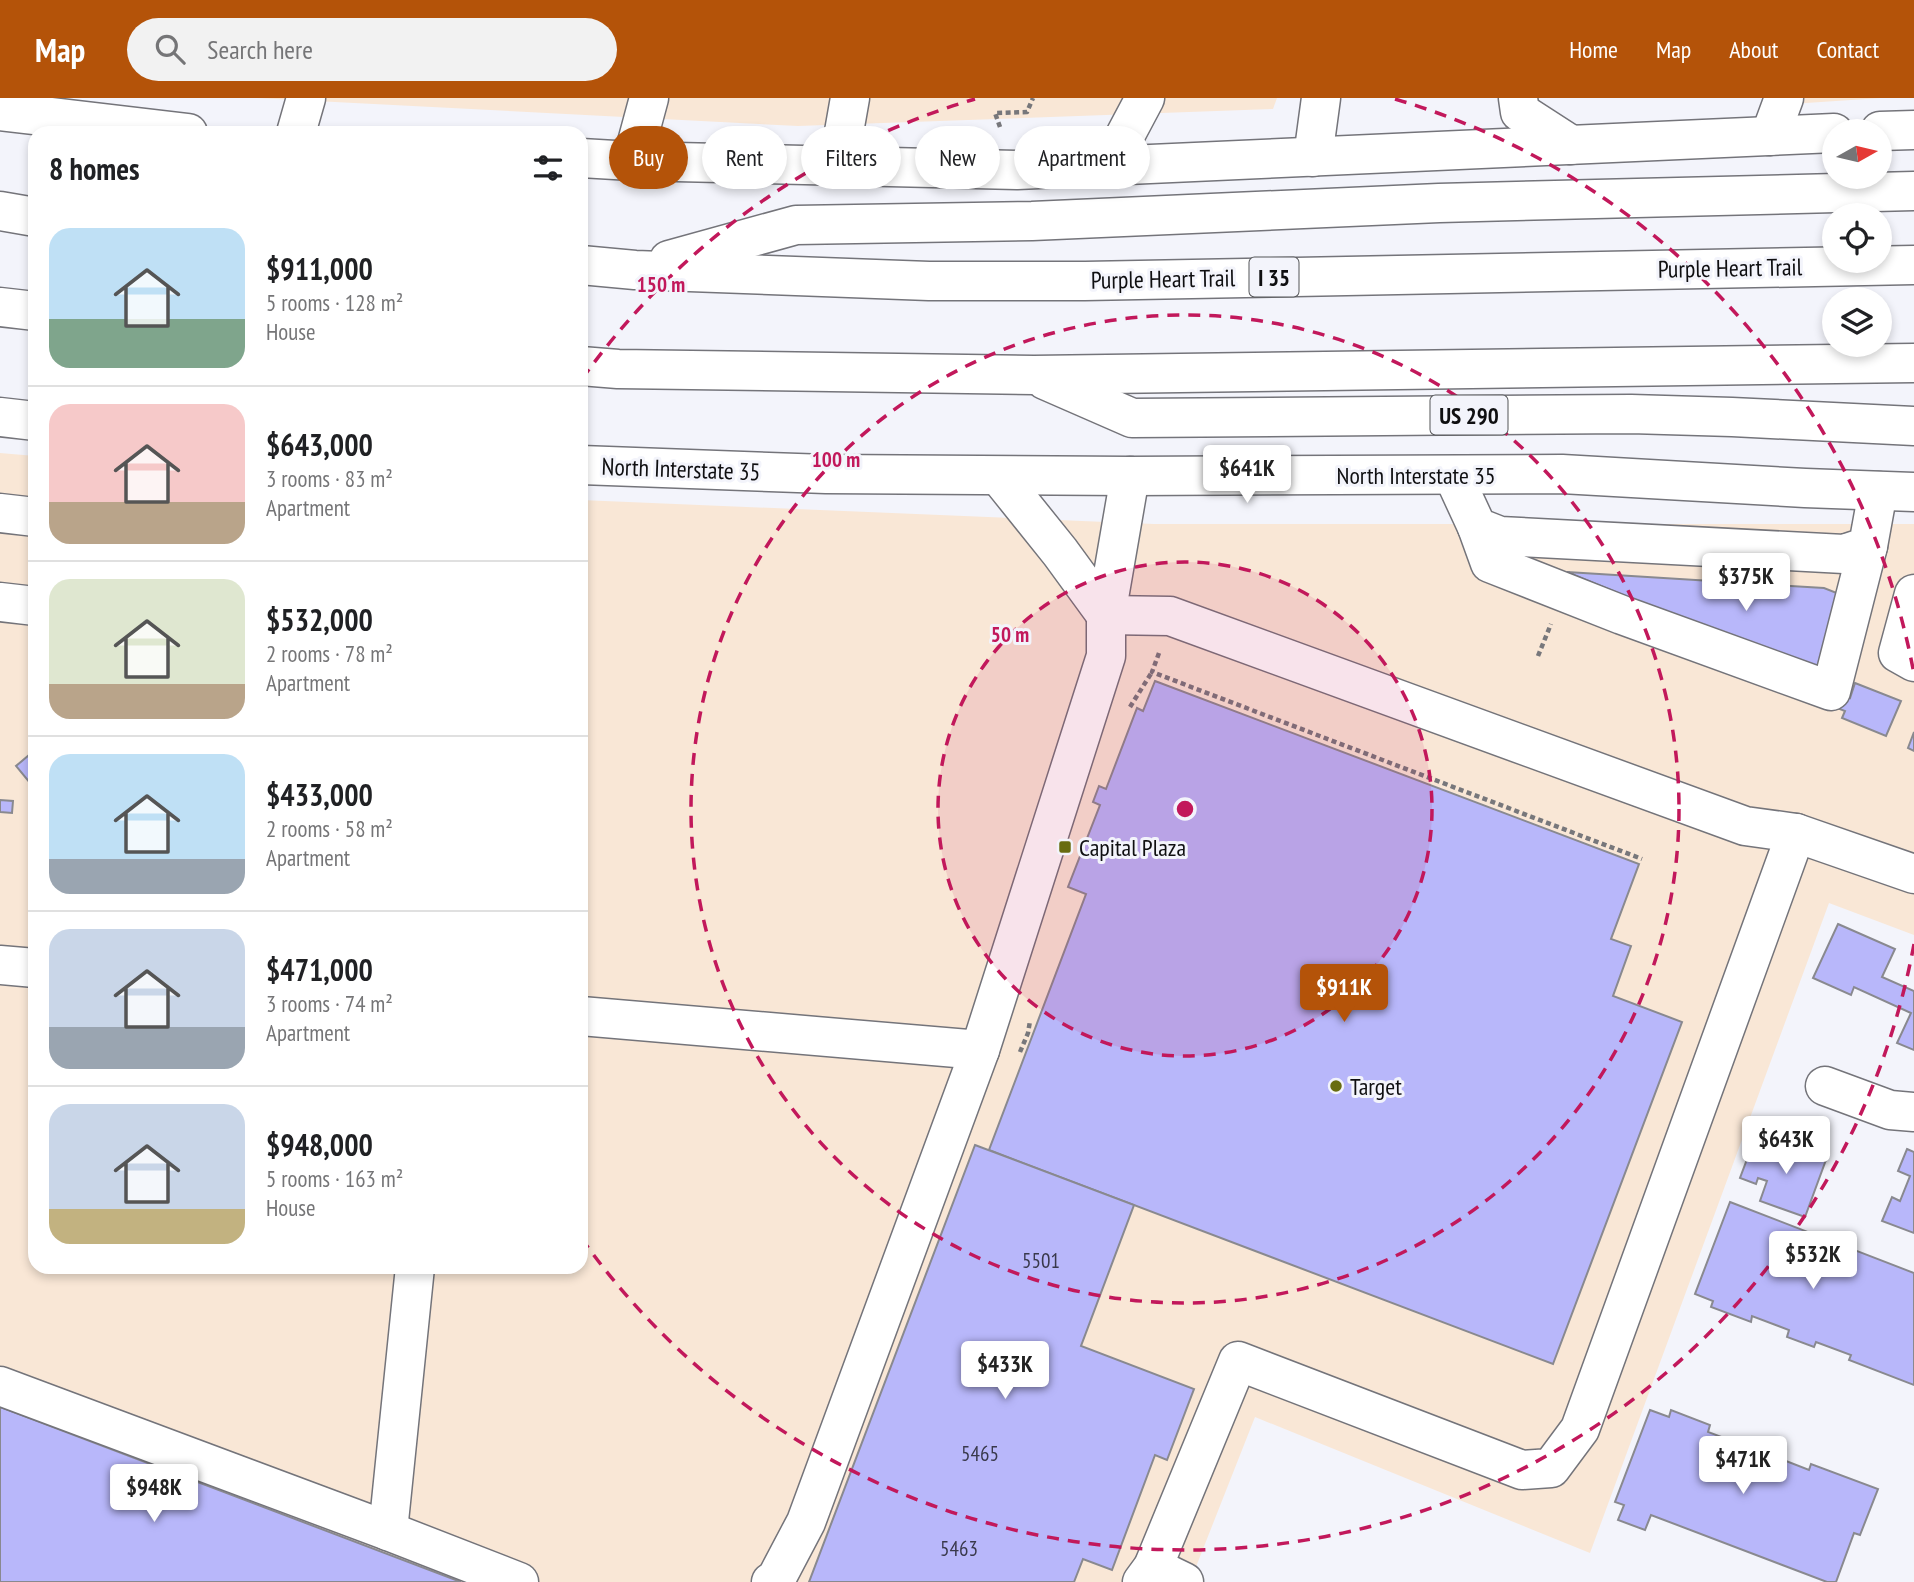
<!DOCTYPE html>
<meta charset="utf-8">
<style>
:root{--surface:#fff;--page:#f2f2f2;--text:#202124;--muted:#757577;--line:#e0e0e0;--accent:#b45309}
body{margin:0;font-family:"PT Sans Narrow",sans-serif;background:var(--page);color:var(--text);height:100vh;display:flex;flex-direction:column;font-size:26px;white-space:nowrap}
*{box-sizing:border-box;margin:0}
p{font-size:23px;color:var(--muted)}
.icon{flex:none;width:38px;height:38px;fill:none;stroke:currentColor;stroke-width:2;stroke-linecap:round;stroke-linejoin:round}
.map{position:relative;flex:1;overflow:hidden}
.sheet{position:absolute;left:28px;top:28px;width:560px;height:1148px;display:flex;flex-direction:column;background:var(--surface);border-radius:21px;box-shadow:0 4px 10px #0003}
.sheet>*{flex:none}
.guide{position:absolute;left:609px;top:28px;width:665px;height:63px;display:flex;gap:14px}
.needle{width:46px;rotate:82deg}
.tools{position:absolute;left:1822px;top:21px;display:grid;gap:14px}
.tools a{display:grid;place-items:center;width:70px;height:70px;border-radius:50%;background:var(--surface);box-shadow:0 4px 10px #0003;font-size:35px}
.price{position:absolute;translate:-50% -60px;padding:0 16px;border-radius:7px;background:#fff;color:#222;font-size:23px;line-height:46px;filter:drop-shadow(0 2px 4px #0008)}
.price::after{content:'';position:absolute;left:50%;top:42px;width:21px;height:16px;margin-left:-10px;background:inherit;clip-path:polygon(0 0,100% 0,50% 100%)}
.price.selected{background:var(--accent);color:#fff}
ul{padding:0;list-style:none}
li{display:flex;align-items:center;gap:21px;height:175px;padding:0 21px}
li+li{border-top:2px solid var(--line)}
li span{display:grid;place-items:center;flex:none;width:196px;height:140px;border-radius:21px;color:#555}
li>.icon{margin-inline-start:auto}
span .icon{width:84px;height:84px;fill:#fffc;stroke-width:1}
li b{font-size:30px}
h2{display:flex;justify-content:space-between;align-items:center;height:84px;padding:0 21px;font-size:30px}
.pill{padding:0 24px;border-radius:32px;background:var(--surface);box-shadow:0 4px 10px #0003;font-size:24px;line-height:63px}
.pill.selected{background:var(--accent);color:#fff}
header{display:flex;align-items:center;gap:42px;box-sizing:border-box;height:98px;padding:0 35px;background:var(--accent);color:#fff}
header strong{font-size:33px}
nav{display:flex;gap:38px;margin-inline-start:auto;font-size:24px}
.search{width:490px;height:63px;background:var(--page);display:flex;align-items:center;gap:18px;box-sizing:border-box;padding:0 24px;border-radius:38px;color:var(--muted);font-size:26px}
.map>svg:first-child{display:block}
</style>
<header>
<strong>Map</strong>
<div class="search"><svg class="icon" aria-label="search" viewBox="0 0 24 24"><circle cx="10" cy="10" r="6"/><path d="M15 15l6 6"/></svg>Search here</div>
<nav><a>Home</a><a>Map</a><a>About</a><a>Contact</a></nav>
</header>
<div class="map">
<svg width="1914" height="1484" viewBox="0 0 1914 1484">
<rect width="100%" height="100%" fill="#f3f4fb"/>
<g fill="#f9e7d6">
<polygon points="257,0 1277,0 1273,11 798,28"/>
<polygon points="1793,0 1881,0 1791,6"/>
<polygon points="0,355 35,358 35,1169 581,1169 581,402 1154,426 1914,426 1914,837 1829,805 1590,1455 1255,1319 1190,1484 0,1484"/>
</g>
<g fill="#b8b7fa" stroke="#89898f" stroke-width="2">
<polygon points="1567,474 1824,490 1847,499 1828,574 1811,575"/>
<polygon points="1155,583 1639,766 1611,841 1631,848 1613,898 1682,924 1553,1266 989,1052 1086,796 1068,789 1100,707 1093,704 1099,688 1106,691 1137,610 1143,613"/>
<polygon points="1855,585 1901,603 1886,638 1842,620 1845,613 1832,608 1837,594 1850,600"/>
<polygon points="1914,634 1914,653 1908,650"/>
<polygon points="35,652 35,691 16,668"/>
<polygon points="0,702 13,703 12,715 0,714"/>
<polygon points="1838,826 1895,851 1882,879 1914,893 1914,952 1897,945 1911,915 1854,889 1851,897 1813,880"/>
<polygon points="1783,1043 1827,1059 1805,1119 1760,1103 1767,1083 1758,1080 1756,1086 1740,1080 1752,1048 1778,1057"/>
<polygon points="975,1047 1134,1107 1081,1248 1194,1291 1167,1362 1155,1357 1112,1472 1083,1461 1074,1484 809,1484"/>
<polygon points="1907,1051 1914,1054 1914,1135 1882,1123 1892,1099 1900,1103 1910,1078 1898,1073"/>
<polygon points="1730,1104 1914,1175 1914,1287 1849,1262 1851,1257 1816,1244 1814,1249 1787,1239 1789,1232 1752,1218 1751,1224 1711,1209 1713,1203 1695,1196"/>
<polygon points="0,1309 461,1484 0,1484"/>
<polygon points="1650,1312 1669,1319 1671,1312 1710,1327 1708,1334 1745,1348 1748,1342 1775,1352 1773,1358 1809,1372 1811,1366 1878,1391 1860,1437 1854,1435 1836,1484 1827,1484 1651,1417 1645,1432 1618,1422 1624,1407 1615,1404"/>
</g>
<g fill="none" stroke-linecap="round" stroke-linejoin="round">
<defs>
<g id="minor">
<polyline points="1518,0 1520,14 1571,47"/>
<polyline points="296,35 306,0"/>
<polyline points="1770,38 1784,0"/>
<polyline points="1313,59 1321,0"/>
<polyline points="632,63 649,0"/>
<polyline points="1110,66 1145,0"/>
<polyline points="838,68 850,0"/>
<polyline points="1453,377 1477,429 1500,438 1844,456 1868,448 1878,393"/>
<polyline points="999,378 1060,454 1106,517"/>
<polyline points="0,415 35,419"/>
<polyline points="1477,429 1490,465 1622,517 1831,593 1868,448"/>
<polyline points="1914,496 1898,555 1914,564"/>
<polyline points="0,504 35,508"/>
<polyline points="1106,517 1170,518 1745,728 1796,735 1914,776"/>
<polyline points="0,867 35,870"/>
<polyline points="581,918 980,952"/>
<polyline points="1825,988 1890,1012 1914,1014"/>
<polyline points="0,1288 388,1433 519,1484"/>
<polyline points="388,1433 415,1169"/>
<polyline points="1153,1469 1184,1484"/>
<polyline points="771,1484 776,1481 806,1424 980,952 1106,558 1106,517 1130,378"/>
<polyline points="1142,1484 1153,1469 1238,1263 1522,1372 1551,1370 1580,1331 1796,735"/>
</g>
<g id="major">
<polyline points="0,13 188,35"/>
<polyline points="1880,33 1914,32"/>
<polyline points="581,60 632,63 1017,72 1834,35"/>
<polyline points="0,319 35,323"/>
<polyline points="581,367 826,376 1130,378 1562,376 1805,390 1914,394"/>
</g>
<g id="highway">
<polyline points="0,113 35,119"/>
<polyline points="669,162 796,127 1032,123 1439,105 1914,93"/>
<polyline points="581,167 635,172 929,183 1085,183 1914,167"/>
<polyline points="0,209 35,213"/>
<polyline points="581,268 618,271 1034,277 1914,265"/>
<polyline points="1045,282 1132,320 1631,316 1732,319 1914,328"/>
</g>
</defs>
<use href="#minor" stroke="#74747a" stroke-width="41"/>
<use href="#major" stroke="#74747a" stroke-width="41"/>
<use href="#highway" stroke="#74747a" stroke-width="41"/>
<g stroke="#77777b" stroke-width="4.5" stroke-dasharray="5 3.5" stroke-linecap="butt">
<polyline points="1000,29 995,15 1027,14 1033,0"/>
<polyline points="1159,555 1152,574 1642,761"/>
<polyline points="1538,558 1551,526"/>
<polyline points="1130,609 1152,574"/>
<polyline points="1020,954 1028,935 1030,923"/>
</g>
<use href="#minor" stroke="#fff" stroke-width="38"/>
<use href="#major" stroke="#fff" stroke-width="38"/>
<use href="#highway" stroke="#fff" stroke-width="38"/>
</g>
<circle cx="1185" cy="711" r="247" fill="#c2185b" fill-opacity=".12"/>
<g fill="none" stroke="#c2185b" stroke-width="3.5" stroke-dasharray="12 9">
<circle cx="1185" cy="711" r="247"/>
<circle cx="1185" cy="711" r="494"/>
<path d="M1914 846A741 741 0 0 1 582 1141M582 281A741 741 0 0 1 975 1M1395 1A741 741 0 0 1 1914 576"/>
</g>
<g fill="#686c0f" stroke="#f3f4fb" stroke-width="2.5">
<rect x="1058" y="742" width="14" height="14" rx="3.5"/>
<circle cx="1336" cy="988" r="7"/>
</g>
<g text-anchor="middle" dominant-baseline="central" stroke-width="6" stroke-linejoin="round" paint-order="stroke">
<g font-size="21" fill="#39394b">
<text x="1041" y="1162">5501</text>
<text x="980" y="1355">5465</text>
<text x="959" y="1450">5463</text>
</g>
<g fill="#f3f4fb" stroke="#535457" stroke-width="2">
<rect x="1249.5" y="159.5" width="49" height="39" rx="5"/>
<rect x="1430.5" y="297.5" width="77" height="39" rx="5"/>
</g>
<g font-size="23" font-weight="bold" fill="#0f0f11">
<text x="1274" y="179">I 35</text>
<text x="1469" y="317">US 290</text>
</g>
<g font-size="24" fill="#0f0f11" stroke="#f3f4fb">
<text transform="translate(1730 170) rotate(-1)">Purple Heart Trail</text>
<text transform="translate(1163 181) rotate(-1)">Purple Heart Trail</text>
<text transform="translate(681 371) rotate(2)">North Interstate 35</text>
<text x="1416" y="377">North Interstate 35</text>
</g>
<g font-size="24" fill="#0f0f11" stroke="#f3f4fb" text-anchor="start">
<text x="1079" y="749">Capital Plaza</text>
<text x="1350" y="988">Target</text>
</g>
</g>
<circle cx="1185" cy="711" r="10" fill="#c2185b" stroke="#f3f4fb" stroke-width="3.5"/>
<g font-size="21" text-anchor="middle" font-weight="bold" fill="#c2185b" stroke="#f3f4fb" stroke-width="6" stroke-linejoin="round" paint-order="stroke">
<text x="661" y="194">150 m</text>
<text x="836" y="369">100 m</text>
<text x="1010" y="544">50 m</text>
</g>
</svg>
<div class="tools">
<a><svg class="needle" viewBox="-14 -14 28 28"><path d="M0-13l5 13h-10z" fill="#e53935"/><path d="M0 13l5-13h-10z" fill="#757577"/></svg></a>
<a><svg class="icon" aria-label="locate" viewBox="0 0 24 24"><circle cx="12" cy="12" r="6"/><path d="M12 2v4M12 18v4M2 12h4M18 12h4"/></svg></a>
<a><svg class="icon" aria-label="layers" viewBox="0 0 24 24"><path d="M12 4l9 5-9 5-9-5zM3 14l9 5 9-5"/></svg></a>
</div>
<b class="price" style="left:1247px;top:407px">$641K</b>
<b class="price" style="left:1746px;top:515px">$375K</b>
<b class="price selected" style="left:1344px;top:926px">$911K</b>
<b class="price" style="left:1786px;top:1078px">$643K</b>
<b class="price" style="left:1813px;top:1193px">$532K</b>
<b class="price" style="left:1005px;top:1303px">$433K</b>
<b class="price" style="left:1743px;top:1398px">$471K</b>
<b class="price" style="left:154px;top:1426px">$948K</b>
<div class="guide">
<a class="pill selected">Buy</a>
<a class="pill">Rent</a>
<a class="pill">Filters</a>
<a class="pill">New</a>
<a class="pill">Apartment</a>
</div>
<section class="sheet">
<h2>8 homes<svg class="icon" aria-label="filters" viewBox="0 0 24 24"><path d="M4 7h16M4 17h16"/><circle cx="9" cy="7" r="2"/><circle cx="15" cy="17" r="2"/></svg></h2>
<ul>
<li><span style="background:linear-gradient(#bfe0f5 65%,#7fa58c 0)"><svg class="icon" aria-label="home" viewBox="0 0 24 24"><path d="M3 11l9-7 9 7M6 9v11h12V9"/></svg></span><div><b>$911,000</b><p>5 rooms · 128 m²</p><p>House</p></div></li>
<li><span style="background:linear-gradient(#f6c9c9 70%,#b9a48a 0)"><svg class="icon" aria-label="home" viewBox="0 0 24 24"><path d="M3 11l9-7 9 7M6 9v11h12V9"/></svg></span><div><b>$643,000</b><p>3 rooms · 83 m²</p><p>Apartment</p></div></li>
<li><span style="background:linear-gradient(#dfe7d0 75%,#b9a48a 0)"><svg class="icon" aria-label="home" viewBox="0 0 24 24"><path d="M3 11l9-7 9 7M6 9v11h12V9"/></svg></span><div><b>$532,000</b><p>2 rooms · 78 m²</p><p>Apartment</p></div></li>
<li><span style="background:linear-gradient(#bfe0f5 75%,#9aa5b1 0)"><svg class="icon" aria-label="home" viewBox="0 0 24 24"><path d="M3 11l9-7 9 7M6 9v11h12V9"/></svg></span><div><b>$433,000</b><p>2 rooms · 58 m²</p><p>Apartment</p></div></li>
<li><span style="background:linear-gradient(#c9d6e8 70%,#9aa5b1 0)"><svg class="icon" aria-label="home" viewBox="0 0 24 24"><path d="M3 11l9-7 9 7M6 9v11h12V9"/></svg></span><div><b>$471,000</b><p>3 rooms · 74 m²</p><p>Apartment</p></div></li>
<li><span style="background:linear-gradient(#c9d6e8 75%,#c2b280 0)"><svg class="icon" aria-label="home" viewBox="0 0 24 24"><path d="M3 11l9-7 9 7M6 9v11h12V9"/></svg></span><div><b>$948,000</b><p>5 rooms · 163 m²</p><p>House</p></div></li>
</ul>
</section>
</div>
